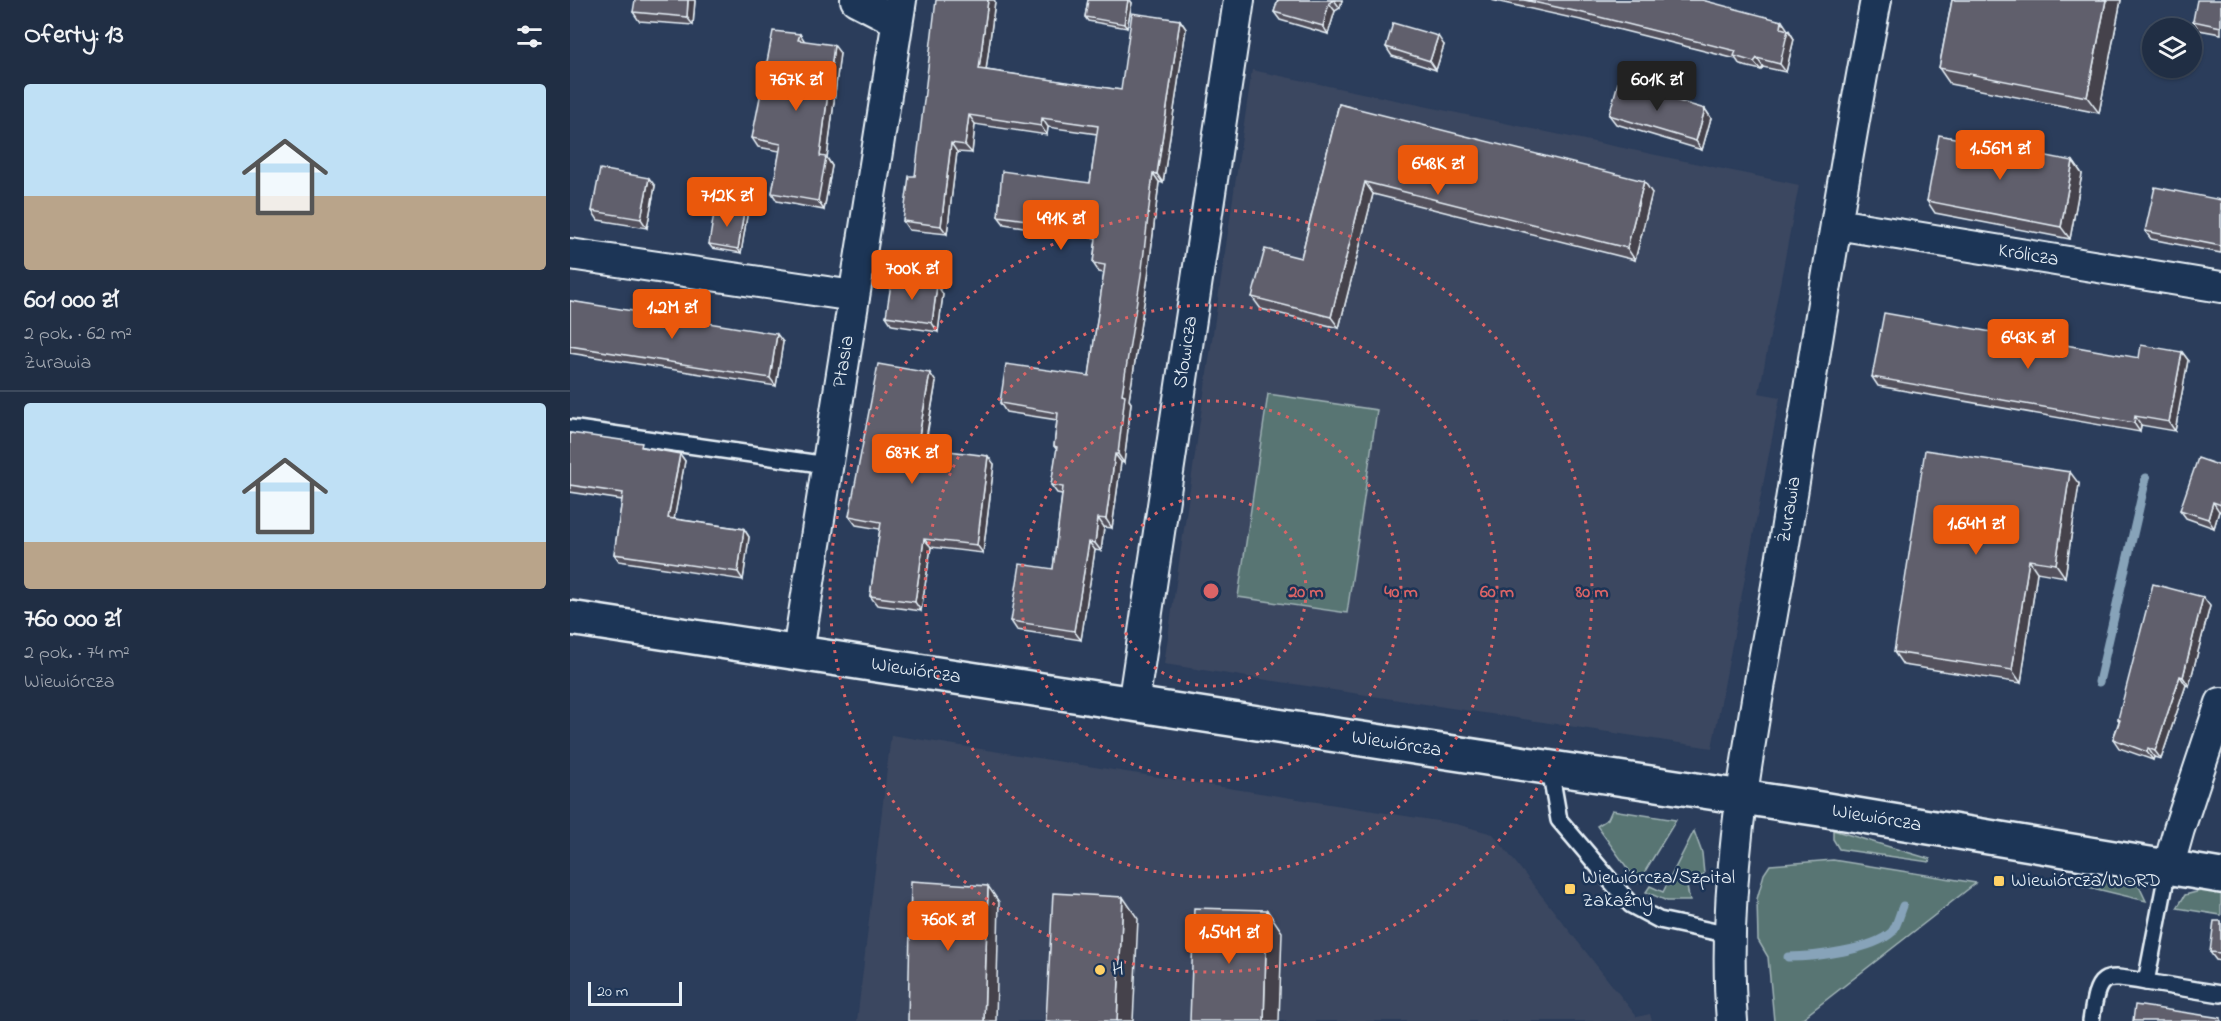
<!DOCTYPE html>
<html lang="pl">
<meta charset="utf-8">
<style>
:root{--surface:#202e44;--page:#2d3a4f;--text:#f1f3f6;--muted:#a2a8b2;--line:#3d4a5d;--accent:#ea580c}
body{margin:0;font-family:"Indie Flower",sans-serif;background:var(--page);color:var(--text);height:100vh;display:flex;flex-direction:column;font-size:22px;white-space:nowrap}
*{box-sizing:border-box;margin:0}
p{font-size:20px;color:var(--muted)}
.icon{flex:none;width:33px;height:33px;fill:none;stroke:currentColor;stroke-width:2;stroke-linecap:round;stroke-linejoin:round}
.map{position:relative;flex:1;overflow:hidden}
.sheet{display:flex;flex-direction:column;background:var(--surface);width:570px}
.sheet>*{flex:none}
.buttons{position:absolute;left:1572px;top:18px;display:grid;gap:12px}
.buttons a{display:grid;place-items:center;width:60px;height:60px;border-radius:50%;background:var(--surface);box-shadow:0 2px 4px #0004,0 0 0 2px var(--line);font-size:30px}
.scale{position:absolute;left:18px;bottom:15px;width:94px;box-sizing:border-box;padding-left:6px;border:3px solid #e8f1f8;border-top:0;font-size:16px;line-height:21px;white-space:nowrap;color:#e8f1f8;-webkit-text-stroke:4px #1d3557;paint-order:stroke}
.price{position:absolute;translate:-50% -51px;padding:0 14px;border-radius:6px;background:var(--accent);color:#fff;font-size:20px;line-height:39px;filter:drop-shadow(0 2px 3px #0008)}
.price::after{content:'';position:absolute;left:50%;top:36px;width:18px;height:14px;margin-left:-9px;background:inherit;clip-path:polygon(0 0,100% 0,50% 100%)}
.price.current{background:#222;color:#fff}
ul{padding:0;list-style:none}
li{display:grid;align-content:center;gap:12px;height:318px;padding:0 24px}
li+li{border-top:2px solid var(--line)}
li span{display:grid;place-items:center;height:186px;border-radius:6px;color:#555}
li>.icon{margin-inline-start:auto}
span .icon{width:108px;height:108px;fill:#fffc;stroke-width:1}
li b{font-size:26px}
h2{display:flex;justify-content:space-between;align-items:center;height:72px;padding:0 24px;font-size:26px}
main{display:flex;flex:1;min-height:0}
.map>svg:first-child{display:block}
</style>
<main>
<section class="sheet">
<h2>Oferty: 13<svg class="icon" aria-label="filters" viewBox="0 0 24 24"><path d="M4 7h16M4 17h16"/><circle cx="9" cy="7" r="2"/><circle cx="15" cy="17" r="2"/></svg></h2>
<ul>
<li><span style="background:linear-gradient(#bfe0f5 60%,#b9a48a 0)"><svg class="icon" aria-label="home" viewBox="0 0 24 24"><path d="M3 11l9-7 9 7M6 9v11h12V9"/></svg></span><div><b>601 000 zł</b><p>2 pok. · 62 m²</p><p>Żurawia</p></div></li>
<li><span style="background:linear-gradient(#bfe0f5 75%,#b9a48a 0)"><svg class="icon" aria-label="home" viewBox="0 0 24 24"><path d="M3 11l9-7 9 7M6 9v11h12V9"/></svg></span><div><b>760 000 zł</b><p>2 pok. · 74 m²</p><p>Wiewiórcza</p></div></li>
</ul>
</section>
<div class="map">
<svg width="1651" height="1021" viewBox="0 0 1651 1021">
<rect width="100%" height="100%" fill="#2b3d5b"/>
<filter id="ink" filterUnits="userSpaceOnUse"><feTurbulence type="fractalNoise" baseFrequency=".0167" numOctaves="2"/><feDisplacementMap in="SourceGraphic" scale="12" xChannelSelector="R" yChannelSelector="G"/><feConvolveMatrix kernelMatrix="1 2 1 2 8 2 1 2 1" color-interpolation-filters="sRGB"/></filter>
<g filter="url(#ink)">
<g fill="#3b4760">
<polygon points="682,70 1229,185 1189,393 1210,397 1142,748 594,664"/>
<polygon points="321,735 886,824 923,834 1067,1017 1080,1014 1082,1021 287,1021"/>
</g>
<g fill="#587573" stroke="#a0b3b6" stroke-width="1.5">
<polygon points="698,394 807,410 777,613 668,597"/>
<polygon points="1042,810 1106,820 1068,883 1027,826 1038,819"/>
<polygon points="1263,830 1360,859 1359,862 1269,849 1263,839"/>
<polygon points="1124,831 1132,853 1134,874 1117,887 1120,901 1097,901 1076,892 1080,886 1093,892"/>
<polygon points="1263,860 1406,883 1229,1021 1204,1021 1198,957 1188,940 1187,899 1194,874 1200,865"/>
<polygon points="1559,876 1567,882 1576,901 1506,884"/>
<polygon points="1634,890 1651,893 1651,915 1607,908 1615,895"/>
</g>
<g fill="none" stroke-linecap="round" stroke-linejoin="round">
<g stroke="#87a3b9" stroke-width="9">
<polyline points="1529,682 1576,478"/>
<path d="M1218,957C1244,957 1303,950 1322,932C1327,926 1330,913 1333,906"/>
</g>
<defs>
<g id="lane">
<polyline points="0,428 257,465"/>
<polyline points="980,769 989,820 1061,905 1089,920 1160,935"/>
<polyline points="1598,868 1576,982 1651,994"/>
<path d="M1521,1021C1528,974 1530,974 1576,982"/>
</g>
<g id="street">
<polyline points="286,0 327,21"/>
<path id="s1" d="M1266,224L1651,287"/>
<polyline points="0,254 284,296"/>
<path id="s2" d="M228,652L331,0"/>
<path id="s3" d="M563,705L669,0"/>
<polyline points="1598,868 1609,829 1651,703"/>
<path id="s4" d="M1162,1021C1150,869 1185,717 1210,568C1241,379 1270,189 1306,0"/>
</g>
<g id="secondary">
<path id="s5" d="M0,618L1257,810L1651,876"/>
</g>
</defs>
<use href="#lane" stroke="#e8f1f8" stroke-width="20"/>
<use href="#street" stroke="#e8f1f8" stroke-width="34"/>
<use href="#secondary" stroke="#e8f1f8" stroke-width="38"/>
<use href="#lane" stroke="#1d3557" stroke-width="15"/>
<use href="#street" stroke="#1d3557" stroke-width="30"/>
<use href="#secondary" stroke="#1d3557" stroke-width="33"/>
</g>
<g fill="#53515d" stroke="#e8f1f8" stroke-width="1.5">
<polygon points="125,0 123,25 69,21 63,12"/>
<polygon points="518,0 560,0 562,3 557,28 518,21 515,17"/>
<polygon points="708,0 772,0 770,8 765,11 758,34 710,20 704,12"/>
<polygon points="921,0 1132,0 1219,30 1224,39 1216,72 1193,67 1191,70 1170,65 1166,59 1015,21"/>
<polygon points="1382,0 1551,0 1529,113 1380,84 1369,68"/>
<polygon points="1651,0 1651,34 1629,30 1623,21"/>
<polygon points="425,1 416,70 501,83 551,90 610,20 616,29 593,183 589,182 578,277 559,400 561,403 554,463 551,462 542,528 534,527 531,551 525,550 511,640 447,630 441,621 483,569 492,494 487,493 481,485 487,450 484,446 487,420 436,412 430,403 519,376 534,273 529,272 523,263 526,238 434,224 428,216 520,183 527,134 478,127 477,135 405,124 402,153 387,152 377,234 339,230 333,221 345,176"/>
<polygon points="234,41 270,53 257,158 262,166 254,210 207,201 202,193 210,151 188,147 182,138"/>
<polygon points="874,45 866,70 822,56 816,47"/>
<polygon points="769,104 1082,193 1065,260 803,194 769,328 691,309 682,297 731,258"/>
<polygon points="1135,109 1141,118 1132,150 1046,124 1039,115"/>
<polygon points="1503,161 1512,174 1500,239 1365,213 1357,201"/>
<polygon points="85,186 77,228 28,220 22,211"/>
<polygon points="1651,200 1651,253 1581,239 1575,231"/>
<polygon points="174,211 177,216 171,253 142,248 139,244"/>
<polygon points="373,294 368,332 322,325 316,316"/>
<polygon points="0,301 213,342 206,386 0,353"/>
<polygon points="1612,352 1618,360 1605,431 1571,425 1570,432 1308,386 1302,377 1569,358"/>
<polygon points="366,382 355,448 424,464 413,553 361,547 351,611 307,605 300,596 310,529 286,525 279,516"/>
<polygon points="0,433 110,454 115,461 104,519 174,529 179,537 173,580 49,561 44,554 52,500 0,492"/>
<polygon points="1651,466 1651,512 1649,511 1644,528 1616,518 1610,510"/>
<polygon points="1509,484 1495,577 1467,572 1451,683 1333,665 1324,652"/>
<polygon points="1640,606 1619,686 1616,685 1591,759 1584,757 1583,760 1549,748 1543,739 1549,721 1548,719"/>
<polygon points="1651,921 1651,961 1646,960 1640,952"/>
</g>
<g fill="#44424c" stroke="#e8f1f8" stroke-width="1.5">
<polygon points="118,0 125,0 123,25 117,17"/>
<polygon points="418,0 424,0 425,1 415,78 409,69"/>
<polygon points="558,0 560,0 562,3 557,28 554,24"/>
<polygon points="764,0 772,0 770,8"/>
<polygon points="1536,0 1551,0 1529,113 1517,97"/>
<polygon points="759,3 765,11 758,34 753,26"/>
<polygon points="610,20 616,29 593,183 587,174"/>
<polygon points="1212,21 1224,39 1216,72 1210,64 1211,28"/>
<polygon points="230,34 236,43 228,40"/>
<polygon points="868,36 874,45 866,70 860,61"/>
<polygon points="264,45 270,53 257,158 262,166 254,210 248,201 250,156"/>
<polygon points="1187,58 1193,67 1191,70 1184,62"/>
<polygon points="1135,109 1141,118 1132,150 1126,141"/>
<polygon points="399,115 405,124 402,153 395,145"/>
<polygon points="472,118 478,127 477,135 471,126"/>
<polygon points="381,143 387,152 377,234 371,226"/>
<polygon points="1503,161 1512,174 1500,239 1491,227"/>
<polygon points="583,173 589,182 578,277 559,400 561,403 554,463 548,454 552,394"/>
<polygon points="79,178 85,186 77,228 71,219"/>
<polygon points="1074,181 1082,193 1065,260 1057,248"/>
<polygon points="795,182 803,194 769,328 761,317"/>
<polygon points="174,211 177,216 171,253 168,249"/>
<polygon points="367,285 373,294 368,332 362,323"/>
<polygon points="207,334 213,342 206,386 200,378"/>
<polygon points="1612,352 1618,360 1605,431 1599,422"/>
<polygon points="360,373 366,382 353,455 347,447"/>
<polygon points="1565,416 1571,425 1570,432 1564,423"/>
<polygon points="110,454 115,461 103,525 98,518"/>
<polygon points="545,454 551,462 542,528 536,519"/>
<polygon points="418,456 424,464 413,553 407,545"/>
<polygon points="1500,472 1509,484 1495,577 1486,564"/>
<polygon points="1643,502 1649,511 1644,528 1638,519"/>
<polygon points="528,518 534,527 531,551 525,543"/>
<polygon points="174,529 179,537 173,580 168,572"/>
<polygon points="354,539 361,547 351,611 345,602"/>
<polygon points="519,542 525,550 511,640 504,631"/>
<polygon points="1459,560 1467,572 1451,683 1442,670"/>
<polygon points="1633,597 1640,606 1619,686 1613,677"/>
<polygon points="1610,676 1616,685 1591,759 1585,751"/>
<polygon points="1578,748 1584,757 1583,760 1577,752"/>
<polygon points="418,886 429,902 426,1021 414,1021"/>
<polygon points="553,897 568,919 563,1021 547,1021"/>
<polygon points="697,910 712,932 709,1021 694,1021"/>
</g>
<g fill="#615e6c" stroke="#e8f1f8" stroke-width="1.5">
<polygon points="65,0 118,0 117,17 63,12"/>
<polygon points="366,0 418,0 409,69 551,90 562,13 610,20 587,174 583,173 572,269 552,394 555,395 548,454 545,454 536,519 528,518 525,543 519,542 504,631 441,621 450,564 483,569 493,487 481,485 487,447 484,446 488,413 430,403 436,364 519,376 535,265 523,263 527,230 428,216 432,171 520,183 528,126 472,118 471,126 399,115 395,145 381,143 371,226 333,221 339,176 345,176"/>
<polygon points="518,0 558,0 554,24 515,17"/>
<polygon points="708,0 764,0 759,3 753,26 704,12"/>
<polygon points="954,0 1132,0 1212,21 1211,28 1218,30 1210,64 1187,58 1184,62 1164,56 1166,51 1009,12"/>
<polygon points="1382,0 1536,0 1517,97 1369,68"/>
<polygon points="1627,0 1651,0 1651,27 1623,21"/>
<polygon points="823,23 868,36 860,61 816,47"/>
<polygon points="203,31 230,34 228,40 264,45 250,156 256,157 248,201 202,193 211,144 182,138"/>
<polygon points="1048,83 1135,109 1126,141 1039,115"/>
<polygon points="769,104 1074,181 1057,248 795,182 761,317 682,297 695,249 731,258"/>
<polygon points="1369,135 1503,161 1491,227 1357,201"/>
<polygon points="30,169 79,178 71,219 22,211"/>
<polygon points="1585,187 1651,200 1651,246 1575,231"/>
<polygon points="145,207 174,211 168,249 139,244"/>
<polygon points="322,278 367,285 362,323 316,316"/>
<polygon points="0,301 207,334 200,378 0,346"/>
<polygon points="1314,313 1569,358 1571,345 1612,352 1599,422 1565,416 1564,423 1302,377"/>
<polygon points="308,364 360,373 347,447 418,456 407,545 354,539 345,602 300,596 311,522 279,516"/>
<polygon points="0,433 72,443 71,447 110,454 98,518 174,529 168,572 44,554 53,493 0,485"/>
<polygon points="1355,450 1500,472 1486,564 1459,560 1442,670 1324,652"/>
<polygon points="1628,458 1651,466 1651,505 1643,502 1638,519 1610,510"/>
<polygon points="1583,584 1633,597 1613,677 1610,676 1585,751 1578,748 1577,752 1543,739 1550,720 1548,719"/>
<polygon points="341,881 418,886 414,1021 338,1021"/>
<polygon points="483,893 553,897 547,1021 476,1021"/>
<polygon points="624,908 697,910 694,1021 620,1021"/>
<polygon points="1644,921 1651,921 1651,953 1640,952"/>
<polygon points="1565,1005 1651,1018 1651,1021 1563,1021"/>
</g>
</g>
<g fill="none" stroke="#db6466" stroke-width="3" stroke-dasharray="3 6">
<circle cx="641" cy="591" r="95"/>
<circle cx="641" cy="591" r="190"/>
<circle cx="641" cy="591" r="286"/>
<circle cx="641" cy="591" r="381"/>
</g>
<g fill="#ffd166" stroke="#1d3557" stroke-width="2">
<rect x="1423" y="875" width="12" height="12" rx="3"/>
<rect x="994" y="883" width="12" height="12" rx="3"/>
<circle cx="530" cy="970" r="6"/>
</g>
<g text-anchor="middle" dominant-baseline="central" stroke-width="5" stroke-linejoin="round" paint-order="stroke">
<g font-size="20" fill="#e8f1f8" stroke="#1d3557">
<text stroke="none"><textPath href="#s1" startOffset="195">Królicza</textPath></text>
<text stroke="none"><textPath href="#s3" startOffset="357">Słowicza</textPath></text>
<text stroke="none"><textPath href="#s2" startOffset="294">Ptasia</textPath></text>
<text stroke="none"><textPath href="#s4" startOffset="516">Żurawia</textPath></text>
<text stroke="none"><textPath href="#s5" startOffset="350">Wiewiórcza</textPath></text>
<text stroke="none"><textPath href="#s5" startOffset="836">Wiewiórcza</textPath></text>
<text stroke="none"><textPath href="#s5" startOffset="1322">Wiewiórcza</textPath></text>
</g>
<g font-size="20" fill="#e8f1f8" stroke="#1d3557" text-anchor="start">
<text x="1012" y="878">Wiewiórcza/Szpital<tspan x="1012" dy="23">Zakaźny</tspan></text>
<text x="1441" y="881">Wiewiórcza/WORD</text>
<text x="542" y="970">H</text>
</g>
</g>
<circle cx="641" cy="591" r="9" fill="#db6466" stroke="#1d3557" stroke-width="3"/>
<g font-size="18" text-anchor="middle" font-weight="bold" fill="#db6466" stroke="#1d3557" stroke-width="5" stroke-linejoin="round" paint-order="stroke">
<text x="736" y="597">20 m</text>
<text x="831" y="597">40 m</text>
<text x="927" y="597">60 m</text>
<text x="1022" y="597">80 m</text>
</g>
</svg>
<div class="buttons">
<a><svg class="icon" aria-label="layers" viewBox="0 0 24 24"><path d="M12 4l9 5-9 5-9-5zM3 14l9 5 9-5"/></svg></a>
</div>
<div class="scale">20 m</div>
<b class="price" style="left:226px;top:112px">767K zł</b>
<b class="price current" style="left:1087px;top:112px">601K zł</b>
<b class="price" style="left:1430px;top:181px">1.56M zł</b>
<b class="price" style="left:868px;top:196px">648K zł</b>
<b class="price" style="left:157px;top:228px">712K zł</b>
<b class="price" style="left:491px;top:251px">491K zł</b>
<b class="price" style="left:342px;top:301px">700K zł</b>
<b class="price" style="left:102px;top:340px">1.2M zł</b>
<b class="price" style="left:1458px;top:370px">643K zł</b>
<b class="price" style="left:342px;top:485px">687K zł</b>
<b class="price" style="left:1406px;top:556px">1.64M zł</b>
<b class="price" style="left:378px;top:952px">760K zł</b>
<b class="price" style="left:659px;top:965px">1.54M zł</b>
</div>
</main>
